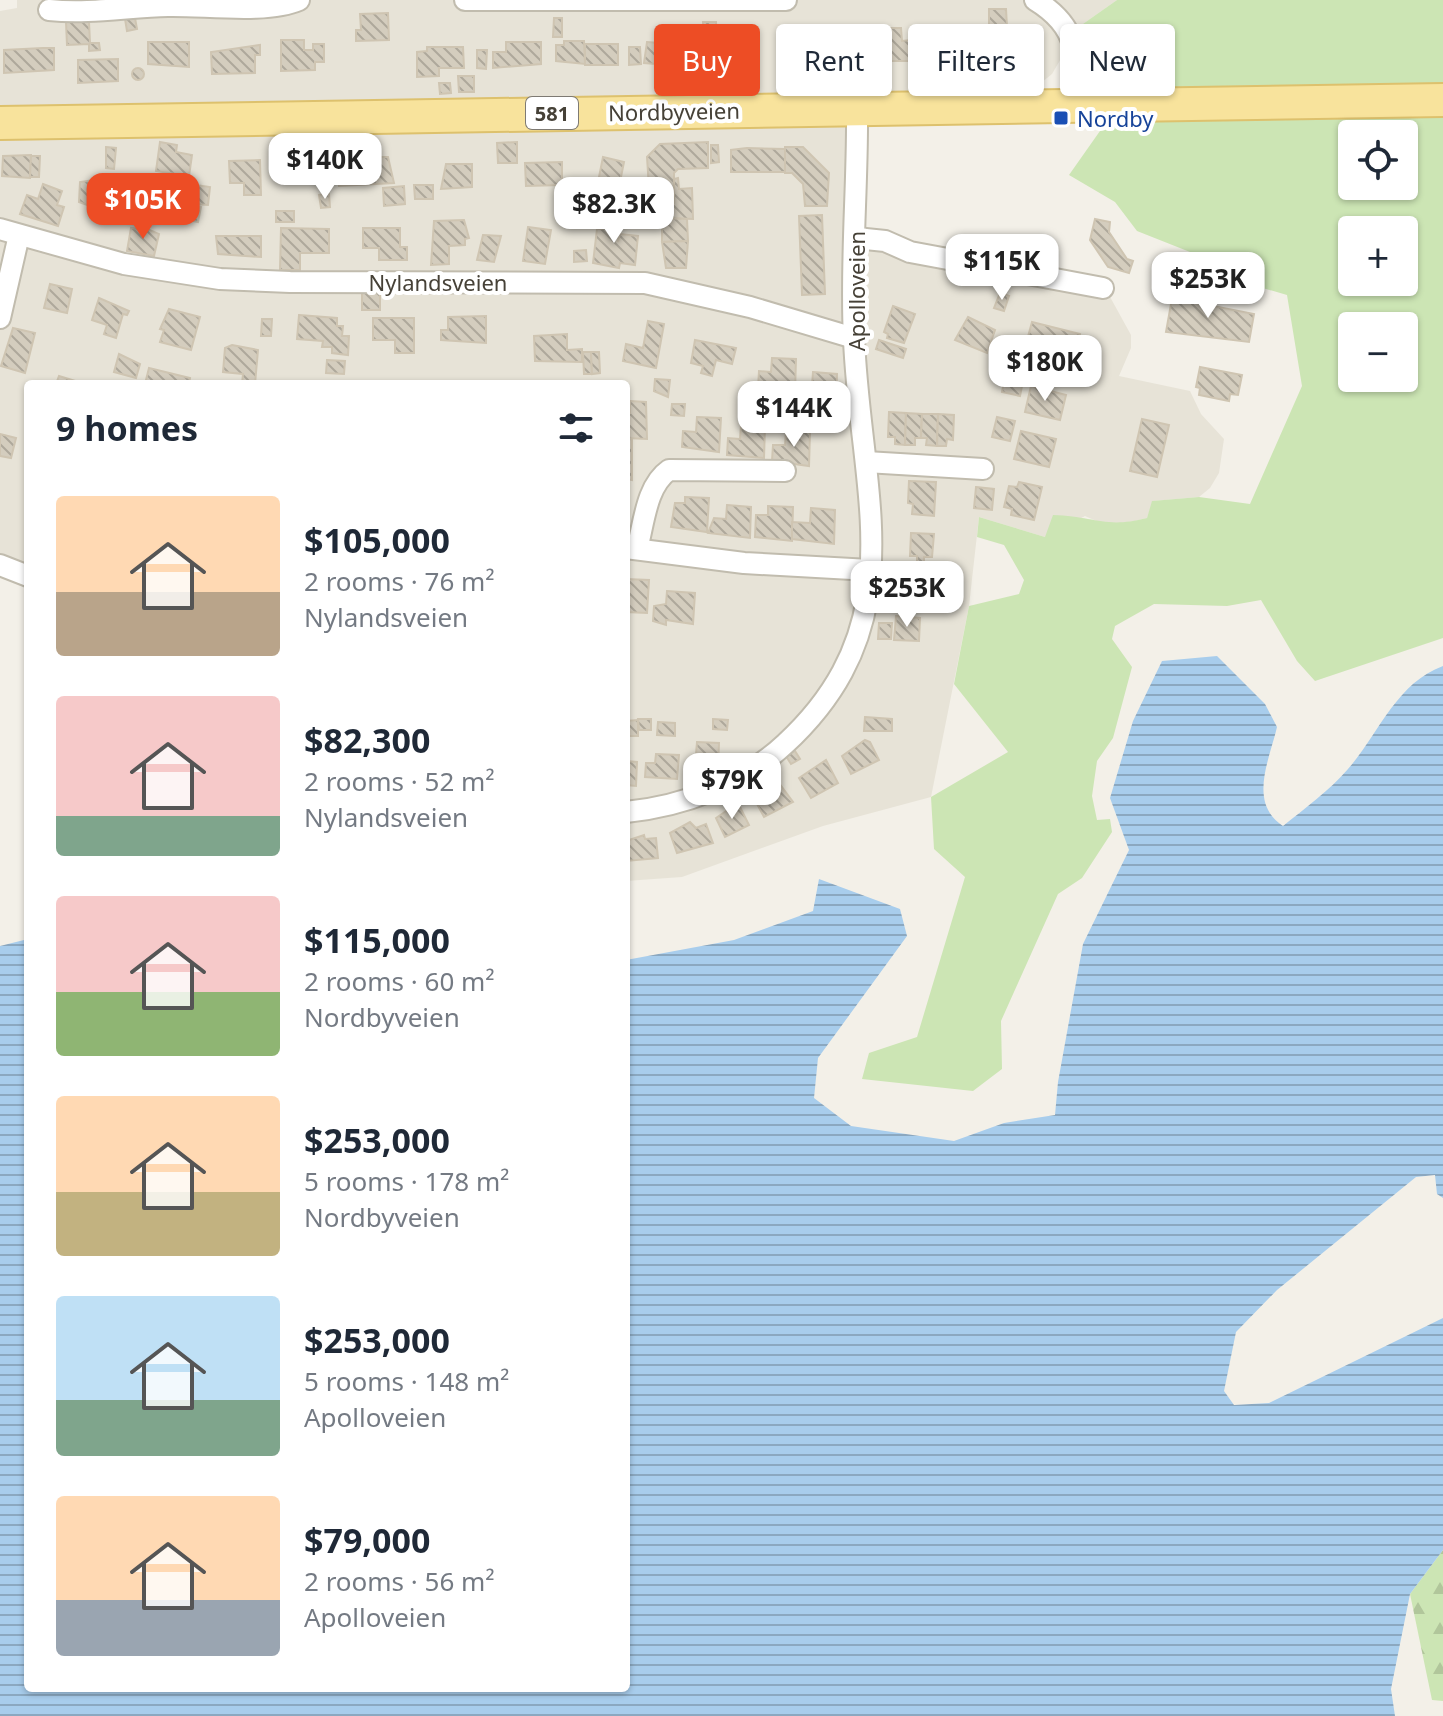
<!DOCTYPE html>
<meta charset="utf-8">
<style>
:root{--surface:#fff;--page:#f6f6f7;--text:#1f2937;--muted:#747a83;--accent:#ed4d25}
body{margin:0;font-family:"Noto Sans",sans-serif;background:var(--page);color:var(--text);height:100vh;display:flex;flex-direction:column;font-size:30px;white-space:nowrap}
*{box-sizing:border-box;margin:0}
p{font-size:26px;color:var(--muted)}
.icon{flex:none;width:44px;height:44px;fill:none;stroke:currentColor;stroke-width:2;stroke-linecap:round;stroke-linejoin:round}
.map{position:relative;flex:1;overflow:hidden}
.side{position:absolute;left:24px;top:380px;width:606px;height:1312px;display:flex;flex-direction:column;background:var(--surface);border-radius:8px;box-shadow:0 2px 6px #0004}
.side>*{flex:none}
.guide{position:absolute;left:654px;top:24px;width:668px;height:72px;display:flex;gap:16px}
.buttons{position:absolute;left:1338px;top:120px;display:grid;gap:16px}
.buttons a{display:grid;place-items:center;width:80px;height:80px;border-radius:8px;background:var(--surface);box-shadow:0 2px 6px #0004;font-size:40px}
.price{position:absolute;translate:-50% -68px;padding:0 18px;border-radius:16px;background:#fff;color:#222;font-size:26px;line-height:52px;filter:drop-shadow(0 2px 4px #0008)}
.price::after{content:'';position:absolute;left:50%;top:48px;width:24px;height:18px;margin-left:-12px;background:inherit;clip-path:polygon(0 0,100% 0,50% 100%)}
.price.on{background:var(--accent);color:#fff}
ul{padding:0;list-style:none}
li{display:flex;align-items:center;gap:24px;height:200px;padding:0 32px}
li span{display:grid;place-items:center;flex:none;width:224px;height:160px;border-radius:8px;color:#555}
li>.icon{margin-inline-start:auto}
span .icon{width:96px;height:96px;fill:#fffc;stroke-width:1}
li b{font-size:34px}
h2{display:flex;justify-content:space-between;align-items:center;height:96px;padding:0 32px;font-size:34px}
.chip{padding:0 28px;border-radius:8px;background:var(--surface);box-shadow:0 2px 6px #0004;font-size:28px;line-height:72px}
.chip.on{background:var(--accent);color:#fff}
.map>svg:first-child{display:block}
</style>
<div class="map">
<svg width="1443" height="1716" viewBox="0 0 1443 1716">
<defs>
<pattern id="forest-firs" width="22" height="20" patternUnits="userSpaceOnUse" patternTransform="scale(2)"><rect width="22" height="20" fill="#cce5b4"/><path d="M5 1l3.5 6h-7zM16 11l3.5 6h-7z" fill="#b1c69b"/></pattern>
<pattern id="water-rules" width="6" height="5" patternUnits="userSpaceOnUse" patternTransform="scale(2)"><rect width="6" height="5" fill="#a8cdec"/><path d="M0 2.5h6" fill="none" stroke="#8ba8c0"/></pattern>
<pattern id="building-back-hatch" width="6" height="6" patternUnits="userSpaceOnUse" patternTransform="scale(2)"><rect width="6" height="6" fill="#d4cdbe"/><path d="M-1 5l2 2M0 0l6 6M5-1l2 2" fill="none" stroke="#aea89b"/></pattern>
</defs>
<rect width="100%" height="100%" fill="#f3f0e8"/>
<polygon fill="#e7e3d7" points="17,0 1117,0 1080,26 1052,74 1011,107 857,108 856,237 1109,295 1131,335 1131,348 1119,376 1190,391 1201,414 1224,439 1219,473 1210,488 1199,497 1153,501 1147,518 1119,525 1103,524 1085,516 1045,537 979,517 969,606 931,797 823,826 682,877 626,881 626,384 28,384 28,570 0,560 0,11 17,8"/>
<g fill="#cce5b4" fill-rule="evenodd">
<polygon points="1117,0 1443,0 1443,88 1120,94 1099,76 1080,26"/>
<path d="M1443,110V638L1315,681L1297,661L1261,600L1227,606L1154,604L1115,626L1112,639L1132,667L1113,738L1097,761L1092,796L1097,820L1110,819L1112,832L1082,878L1058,894L1001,1021L1002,1069L973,1091L862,1079L869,1053L917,1037L965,877L934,849L931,797L1008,752L954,684L969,606L1019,594L1024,580L1004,545L977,537L979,517L1045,537L1053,515C1094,516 1105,529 1147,518L1152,501L1199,497L1250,504L1302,386L1287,295L1225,277L1220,259L1190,252L1137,231L1115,202L1069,175L1107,121ZM1352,134H1404V186H1352ZM1352,230H1404V282H1352ZM1352,326H1404V378H1352Z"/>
</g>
<polygon fill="url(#forest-firs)" points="1443,1550 1443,1701 1432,1700 1410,1594"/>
<path fill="url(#water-rules)" d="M1217,656L1265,704L1277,727C1269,761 1248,803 1283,826C1304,809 1330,790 1348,769C1378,735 1396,683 1443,666V1198L1437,1194L1435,1175L1416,1177L1277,1290L1236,1332L1224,1391L1234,1405L1269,1403L1443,1318V1550L1410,1594L1391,1689L1395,1716H0V946L28,939V1688H626V960L734,940L813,911L819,879L900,909L907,936L818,1058L814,1098L851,1126L954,1141L1004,1123L1055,1115L1058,1082L1083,944L1129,850L1110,798L1133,721L1162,661Z"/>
<g fill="url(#building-back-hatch)" stroke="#cfc5b2" stroke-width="2">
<polygon points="989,9 1006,9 1007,27 989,27"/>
<polygon points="388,13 389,40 356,41 356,30 361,30 360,14"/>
<polygon points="135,18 137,29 127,31 125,19"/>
<polygon points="554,18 562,18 562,37 553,37"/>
<polygon points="66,22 89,22 90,43 99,43 100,50 89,51 89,44 67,45"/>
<polygon points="703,22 716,22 717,42 704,42"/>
<polygon points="886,28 901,28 902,41 929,38 929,61 887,61"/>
<polygon points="947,32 988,32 992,49 988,49 988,54 948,54"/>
<polygon points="745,33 758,35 758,63 743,63 743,57 726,57 726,35"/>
<polygon points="842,39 843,60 795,63 794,41"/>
<polygon points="281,40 304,40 304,50 313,50 313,44 324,44 324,62 315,62 315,70 281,71"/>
<polygon points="564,41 584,41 585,64 556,61 556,45 564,45"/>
<polygon points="148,42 189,42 189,67 148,64"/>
<polygon points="506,42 541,42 541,64 493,68 493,52 506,52"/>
<polygon points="647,42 683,45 683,66 644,63"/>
<rect x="585" y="44" width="33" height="21"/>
<polygon points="260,45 260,55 255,55 255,73 212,74 211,52"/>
<polygon points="427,47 463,47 464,68 439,68 439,76 417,77 417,52 427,51"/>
<polygon points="629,47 640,47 641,64 629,65"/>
<polygon points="43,48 54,48 54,70 4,73 4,50"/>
<polygon points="477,50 487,50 486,69 477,68"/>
<polygon points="118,59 118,81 78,83 78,60"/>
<circle cx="138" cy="74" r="6"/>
<polygon points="458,76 474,76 474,92 459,92"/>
<polygon points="439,83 450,83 451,93 440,94"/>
<polygon points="160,142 177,145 176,152 192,155 189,176 156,171"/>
<polygon points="517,142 517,163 498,163 497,143"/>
<polygon points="708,142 708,168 678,169 674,173 674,203 650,204 647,157 660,144"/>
<polygon points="711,145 718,145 719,162 711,163"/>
<polygon points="106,147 116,148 114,169 106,168"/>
<polygon points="785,147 803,147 829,173 827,206 805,206 803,184 792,173 785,173"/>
<polygon points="747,148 785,149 785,172 731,172 731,150"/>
<polygon points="31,155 30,178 2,176 3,156"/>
<polygon points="31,156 40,156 39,177 30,177"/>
<polygon points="370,157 388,157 394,183 339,186 339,164 370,164"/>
<polygon points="603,157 624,162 618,192 611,191 610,195 597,187"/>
<polygon points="260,160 261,195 244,195 244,183 230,183 229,161"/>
<polygon points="273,160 312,161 313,183 283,184 283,174 274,174"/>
<polygon points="562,162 562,185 526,186 525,163"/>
<polygon points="446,164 472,164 472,187 441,189"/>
<polygon points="678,178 679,189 692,188 693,219 662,218 661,204 674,203 674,179"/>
<polygon points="94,180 105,183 100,203 90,206 79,202 80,182"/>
<polygon points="585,180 596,182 594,191 583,189"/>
<polygon points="43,184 62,191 57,205 64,207 58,226 20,214 27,195 38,199"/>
<polygon points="196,185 210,187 208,205 195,204"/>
<polygon points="414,185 433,185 433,199 415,199"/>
<polygon points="404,186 405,204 384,206 383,188"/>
<polygon points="329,194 330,207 321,208 319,195"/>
<polygon points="186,203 201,207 198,222 183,219"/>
<rect x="276" y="211" width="18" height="11"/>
<polygon points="604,215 621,217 618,242 620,234 638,236 635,265 620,263 619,268 593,263 597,229 602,229"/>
<polygon points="822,215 825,294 802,295 799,216"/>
<polygon points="662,218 687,219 688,241 662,242"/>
<polygon points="1095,219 1110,222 1109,232 1127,259 1133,261 1129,273 1108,267 1090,240"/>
<polygon points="464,220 469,238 465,239 465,245 449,246 449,264 431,265 434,221"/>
<polygon points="138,225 159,234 154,256 127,251 131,228 138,229"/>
<polygon points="528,227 551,230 545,264 523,261"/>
<polygon points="281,228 329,229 329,253 300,253 300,270 280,270"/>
<polygon points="363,228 400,228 400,247 407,247 407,260 379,260 379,248 363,248"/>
<polygon points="483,235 501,236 494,262 477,260"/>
<polygon points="216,236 261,236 261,257 218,254"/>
<polygon points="688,241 686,268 666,268 662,242"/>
<polygon points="586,250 587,261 574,262 574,251"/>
<polygon points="50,284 72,289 67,313 44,308"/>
<rect x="362" y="292" width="18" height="18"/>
<polygon points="1000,293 1009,296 1004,311 994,308"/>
<polygon points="1173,293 1214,300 1213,306 1254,314 1249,342 1166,332"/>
<polygon points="99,298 129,311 127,315 123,314 116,338 104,334 107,325 92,320"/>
<polygon points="893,306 915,314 904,343 887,338 888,334 884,332"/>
<polygon points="169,309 200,317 191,350 160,342 164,330 160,329"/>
<polygon points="299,315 337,318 337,326 343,326 342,336 349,336 348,355 332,353 332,347 322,347 323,341 297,339"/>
<polygon points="486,316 486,343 441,340 441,330 448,330 448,317"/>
<polygon points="968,317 995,330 987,353 955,340"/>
<polygon points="373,318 414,318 414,353 395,353 395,340 373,340"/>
<polygon points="262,319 272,319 271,336 261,336"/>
<polygon points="648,321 664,324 656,368 623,361 626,344 643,348"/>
<polygon points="1032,322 1080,334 1075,356 1026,344"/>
<polygon points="13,328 35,333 25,373 1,366"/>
<polygon points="567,334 567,350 582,349 582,362 535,361 534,336"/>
<polygon points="695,340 736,348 732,364 716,360 712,376 701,373 703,366 691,363"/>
<polygon points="879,340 906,349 903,358 876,349"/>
<polygon points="232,345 258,350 255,384 242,384 243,374 223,372 225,348"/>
<polygon points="583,352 591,352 592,374 584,374"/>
<polygon points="591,352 599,352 600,373 592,374"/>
<polygon points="119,354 140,364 136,378 114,372"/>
<polygon points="772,358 796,359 795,392 758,388 759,371 771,372"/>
<polygon points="327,360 345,361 344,374 326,373"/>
<polygon points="1200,367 1242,375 1238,395 1230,394 1229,401 1199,395 1200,388 1196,387"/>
<polygon points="149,368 190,378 189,384 145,384"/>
<polygon points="1006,371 1024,376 1020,396 1002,392"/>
<polygon points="813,372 837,374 836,405 797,401 800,385 812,386"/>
<polygon points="59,376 85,384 56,384"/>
<polygon points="655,379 670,380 668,397 654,391"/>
<polygon points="1031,386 1066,395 1060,420 1025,412"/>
<polygon points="630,401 646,402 647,439 626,438 626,413 630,413"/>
<polygon points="672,404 685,404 684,416 671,415"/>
<polygon points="889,412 906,413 905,445 895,444 895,437 888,437"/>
<polygon points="906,413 922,414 921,438 915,438 915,445 905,445"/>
<polygon points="922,414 938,414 937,446 926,445 927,438 921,438"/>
<polygon points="938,414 954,415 953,440 947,439 946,446 937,446"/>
<polygon points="697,417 721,418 719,452 682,447 683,431 696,432"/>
<polygon points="997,417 1015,421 1010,441 992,437"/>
<polygon points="1142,419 1169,425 1157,477 1130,471"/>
<polygon points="741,425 765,426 764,458 727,455 728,438 740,439"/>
<polygon points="786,431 810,432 809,466 772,461 773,445 785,445"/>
<polygon points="1021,431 1056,439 1049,467 1014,459"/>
<polygon points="0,434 16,438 11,458 0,456"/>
<polygon points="626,439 632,439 632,480 626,479"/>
<polygon points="909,481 936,482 934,516 912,514 913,504 908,503"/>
<polygon points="1019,482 1042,487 1034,520 1011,515 1012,509 1004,507 1009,486 1017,487"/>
<polygon points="976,487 994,489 992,510 974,508"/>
<polygon points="685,497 709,498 707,532 671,527 675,503 685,503"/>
<polygon points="727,505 751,507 750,538 708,533 714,518 726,519"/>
<polygon points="768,506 793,507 792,541 755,537 756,515 768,515"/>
<polygon points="811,508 835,510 834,544 792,539 792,522 810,523"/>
<polygon points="911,533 934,534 932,557 924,557 924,563 917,563 917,556 910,556"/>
<polygon points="910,565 937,567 935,598 908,598 908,587 903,587 904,569"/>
<polygon points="626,579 649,580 647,613 626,612"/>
<polygon points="882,580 891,581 890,594 881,593"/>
<polygon points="667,591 695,593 693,624 666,620 666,625 653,621 654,606 666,604"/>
<polygon points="896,616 920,618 919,641 894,640"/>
<polygon points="879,623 892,623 891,639 878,639"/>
<polygon points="865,717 892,719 892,731 864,731"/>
<polygon points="638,719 651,719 651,730 639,730"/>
<polygon points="713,719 728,720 727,730 713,729"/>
<polygon points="638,720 638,736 626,736 626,721"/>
<polygon points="658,722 675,723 675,736 657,735"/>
<polygon points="865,740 870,742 879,760 851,774 842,756"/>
<polygon points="697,742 719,743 718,768 695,766"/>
<polygon points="795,751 800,759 791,764 786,756"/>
<polygon points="656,754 679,755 677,779 645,777 646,763 655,763"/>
<polygon points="826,760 838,783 811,798 799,778"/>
<polygon points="626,761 637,762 636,786 626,785"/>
<polygon points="779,783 793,802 764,817 756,802"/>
<polygon points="735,805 737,809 740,807 749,825 725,837 716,818"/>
<polygon points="690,822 696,828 706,824 713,843 677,853 670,833"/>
<polygon points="644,835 645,839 656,838 658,858 626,861 626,841"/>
</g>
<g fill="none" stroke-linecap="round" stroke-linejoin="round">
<defs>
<g id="minor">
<polyline points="465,0 786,0"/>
<path d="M1035,0C1081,28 1078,58 1073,106"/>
<path d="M49,10C89,14 128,7 168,6C204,5 267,14 299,0"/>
<polyline points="0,229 124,264 220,279 290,282 645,283 750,307 854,338"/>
<polyline points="856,238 885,241 910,252 1103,288"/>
<polyline points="0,318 19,235"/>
<polyline points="866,462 983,469"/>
<polyline points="626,548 744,563 870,570"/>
<path d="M637,549C644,524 646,486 669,470L785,471"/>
<polyline points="0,565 28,576"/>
<path d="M626,812C685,806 742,784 785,744C917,622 860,493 854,339C850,262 858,185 857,108"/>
</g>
<polyline id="primary" points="0,123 1443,100"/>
</defs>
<use href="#minor" stroke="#c1bcae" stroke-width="24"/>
<use href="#primary" stroke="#ddc16d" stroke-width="36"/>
<use href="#minor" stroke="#fff" stroke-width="20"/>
<use href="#primary" stroke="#f8e39c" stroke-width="32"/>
</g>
<rect fill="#1a4fb4" stroke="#fff" stroke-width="3" x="1053" y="110" width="16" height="16" rx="4"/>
<g text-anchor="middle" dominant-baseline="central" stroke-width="8" stroke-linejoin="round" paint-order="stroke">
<rect fill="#fff" stroke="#7e7a73" stroke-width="2" x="526" y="97" width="52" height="32" rx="6"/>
<g font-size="20" font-weight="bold" fill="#464137">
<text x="552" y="113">581</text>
</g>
<g font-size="22" fill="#464137" stroke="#fff">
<text transform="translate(674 111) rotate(-1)">Nordbyveien</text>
<text x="438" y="282">Nylandsveien</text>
<text transform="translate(856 291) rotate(-90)">Apolloveien</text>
</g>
<g font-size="22" fill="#164399" stroke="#fff" text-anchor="start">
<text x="1077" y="118">Nordby</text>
</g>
</g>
</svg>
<div class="buttons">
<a><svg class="icon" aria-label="locate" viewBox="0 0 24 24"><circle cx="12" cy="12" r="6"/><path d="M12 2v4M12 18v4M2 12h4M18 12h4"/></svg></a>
<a>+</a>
<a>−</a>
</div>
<b class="price" style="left:325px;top:201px">$140K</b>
<b class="price on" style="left:143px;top:241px">$105K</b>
<b class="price" style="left:614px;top:245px">$82.3K</b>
<b class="price" style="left:1002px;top:302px">$115K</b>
<b class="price" style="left:1208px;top:320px">$253K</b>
<b class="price" style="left:1045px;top:403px">$180K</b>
<b class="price" style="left:794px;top:449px">$144K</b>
<b class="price" style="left:907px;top:629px">$253K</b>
<b class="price" style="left:732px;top:821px">$79K</b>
<div class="guide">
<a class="chip on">Buy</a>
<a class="chip">Rent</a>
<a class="chip">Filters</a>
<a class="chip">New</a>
</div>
<section class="side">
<h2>9 homes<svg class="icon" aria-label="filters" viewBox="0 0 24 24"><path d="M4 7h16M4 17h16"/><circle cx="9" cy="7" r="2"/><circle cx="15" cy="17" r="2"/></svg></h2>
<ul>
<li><span style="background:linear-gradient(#ffd9b3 60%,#b9a48a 0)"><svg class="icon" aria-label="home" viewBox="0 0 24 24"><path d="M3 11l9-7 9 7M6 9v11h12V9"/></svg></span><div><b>$105,000</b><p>2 rooms · 76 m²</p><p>Nylandsveien</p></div></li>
<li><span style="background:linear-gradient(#f6c9c9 75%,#7fa58c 0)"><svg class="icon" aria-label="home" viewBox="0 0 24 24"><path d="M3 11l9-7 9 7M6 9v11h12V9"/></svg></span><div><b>$82,300</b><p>2 rooms · 52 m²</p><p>Nylandsveien</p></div></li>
<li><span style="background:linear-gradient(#f6c9c9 60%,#8fb573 0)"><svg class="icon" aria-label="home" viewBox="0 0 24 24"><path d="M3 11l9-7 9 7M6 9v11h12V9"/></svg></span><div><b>$115,000</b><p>2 rooms · 60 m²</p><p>Nordbyveien</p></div></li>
<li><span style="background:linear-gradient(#ffd9b3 60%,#c2b280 0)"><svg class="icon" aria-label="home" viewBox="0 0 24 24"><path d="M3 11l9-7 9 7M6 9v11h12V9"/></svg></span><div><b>$253,000</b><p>5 rooms · 178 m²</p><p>Nordbyveien</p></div></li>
<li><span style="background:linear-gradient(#bfe0f5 65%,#7fa58c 0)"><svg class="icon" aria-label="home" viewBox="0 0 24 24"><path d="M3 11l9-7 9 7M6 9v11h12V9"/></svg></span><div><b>$253,000</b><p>5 rooms · 148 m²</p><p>Apolloveien</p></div></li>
<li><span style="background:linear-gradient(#ffd9b3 65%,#9aa5b1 0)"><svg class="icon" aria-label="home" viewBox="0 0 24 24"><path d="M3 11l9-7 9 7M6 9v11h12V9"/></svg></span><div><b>$79,000</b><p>2 rooms · 56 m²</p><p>Apolloveien</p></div></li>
</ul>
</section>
</div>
